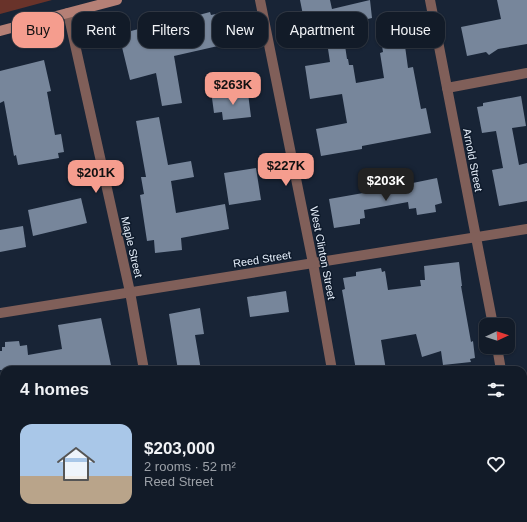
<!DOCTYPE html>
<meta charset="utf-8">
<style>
:root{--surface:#121b28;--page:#1b2430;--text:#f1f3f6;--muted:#9ca1a8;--line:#313945;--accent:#f59d8e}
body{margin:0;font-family:Arial,sans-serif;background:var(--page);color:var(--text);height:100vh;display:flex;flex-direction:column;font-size:15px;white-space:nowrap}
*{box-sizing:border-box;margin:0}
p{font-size:13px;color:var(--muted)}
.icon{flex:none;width:22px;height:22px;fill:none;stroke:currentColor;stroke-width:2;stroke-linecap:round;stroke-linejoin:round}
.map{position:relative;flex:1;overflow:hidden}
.drawer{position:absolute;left:0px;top:366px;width:527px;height:156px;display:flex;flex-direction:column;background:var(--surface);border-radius:12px 12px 0 0;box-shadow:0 1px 3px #0004,0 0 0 1px var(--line)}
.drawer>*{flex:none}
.guide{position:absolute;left:12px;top:12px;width:503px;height:36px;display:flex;gap:8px}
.needle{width:26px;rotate:87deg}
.buttons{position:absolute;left:479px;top:318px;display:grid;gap:8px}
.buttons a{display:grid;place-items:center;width:36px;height:36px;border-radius:8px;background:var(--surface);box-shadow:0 1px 3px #0004,0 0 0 1px var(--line);font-size:20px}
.price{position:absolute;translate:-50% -34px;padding:0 9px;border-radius:8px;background:var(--accent);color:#111;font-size:13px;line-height:26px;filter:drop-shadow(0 1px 2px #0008)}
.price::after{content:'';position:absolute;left:50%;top:24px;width:12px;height:9px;margin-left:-6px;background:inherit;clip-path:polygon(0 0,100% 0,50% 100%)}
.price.on{background:#222;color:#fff}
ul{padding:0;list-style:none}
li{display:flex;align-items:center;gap:12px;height:100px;padding:0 20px}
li+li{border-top:1px solid var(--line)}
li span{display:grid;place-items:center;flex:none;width:112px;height:80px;border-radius:12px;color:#555}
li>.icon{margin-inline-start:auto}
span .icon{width:48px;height:48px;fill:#fffc;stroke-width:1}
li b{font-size:17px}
h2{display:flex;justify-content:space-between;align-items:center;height:48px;padding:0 20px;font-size:17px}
.tag{padding:0 14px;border-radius:12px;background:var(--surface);box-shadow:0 1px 3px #0004,0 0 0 1px var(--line);font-size:14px;line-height:36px}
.tag.on{background:var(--accent);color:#111}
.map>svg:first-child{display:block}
</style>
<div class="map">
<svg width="527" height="522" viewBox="0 0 527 522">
<rect width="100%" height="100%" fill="#182436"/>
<polygon fill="#69332a" points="0,0 52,0 0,14"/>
<g fill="#77869b">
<polygon points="300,0 330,0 332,9 370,0 372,18 342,25 347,59 348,59 349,65 353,65 356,83 384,78 380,53 383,52 379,27 402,24 408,68 413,67 421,109 426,108 431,133 362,146 362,149 321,156 316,129 347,123 342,94 310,99 305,66 330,62 323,16 304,20"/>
<polygon points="497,0 527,0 527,44 498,49 489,55 486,52 467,56 461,27 501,19"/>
<polygon points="230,11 233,24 236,23 240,41 174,56 182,103 162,106 156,73 130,80 121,43 130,41 127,32 158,24 159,27 196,18 195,16 210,12 211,15"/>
<polygon points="44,60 51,91 47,92 55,135 61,134 64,152 58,153 59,158 18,165 16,155 14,156 4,101 0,103 0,71"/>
<polygon points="248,93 251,117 223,120 222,112 214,113 212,98"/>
<polygon points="521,96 526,126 512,128 519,165 527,163 527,201 499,206 492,170 503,168 496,131 482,133 477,107 483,106 483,103"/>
<polygon points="159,117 168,165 191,161 194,177 171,181 176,213 225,204 229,229 181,238 182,250 155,253 154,240 147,241 140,195 144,194 141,177 146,177 136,121"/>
<polygon points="256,168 261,200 229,205 224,173"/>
<polygon points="437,178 442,203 435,205 436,212 417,215 416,208 409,209 408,202 364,210 365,218 360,219 360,224 334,228 329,199 369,192"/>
<polygon points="81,198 87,223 33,236 28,210"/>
<polygon points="23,226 26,247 0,252 0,230"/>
<polygon points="459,262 462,286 461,286 471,342 473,341 475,358 470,359 471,362 443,365 441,351 422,357 416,334 381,340 386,370 356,370 342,290 345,289 343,278 356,276 356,272 381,268 382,272 385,271 388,290 421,286 420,280 425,280 424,266"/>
<polygon points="286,291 289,312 250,317 247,297"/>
<polygon points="200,308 204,334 195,335 201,370 178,370 169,314"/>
<polygon points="101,318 112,370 0,370 0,351 2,351 2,347 5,347 5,342 19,341 20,346 27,345 28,355 62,349 58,325"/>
</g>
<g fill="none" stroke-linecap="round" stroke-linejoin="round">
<g stroke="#805f59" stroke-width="10">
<polyline points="260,0 313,263 332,370"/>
<polyline points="430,0 493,325"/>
<polyline points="68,13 130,292 144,370"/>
<polyline points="447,88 527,73"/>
<polyline points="0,313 527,229"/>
<polyline points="497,347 501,370"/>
<polyline points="523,380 527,380"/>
<polyline points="523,481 527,502"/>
<polyline points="172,518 172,522"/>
<polyline points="359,518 360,522"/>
</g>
<polyline stroke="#b58076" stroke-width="10" points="0,31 117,0"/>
</g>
<g text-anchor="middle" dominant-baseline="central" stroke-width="3" stroke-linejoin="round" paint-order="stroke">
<g font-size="11" fill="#e7f0fc" stroke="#0f1b2c">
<text transform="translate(473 160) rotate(79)">Arnold Street</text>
<text transform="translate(132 247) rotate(77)">Maple Street</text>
<text transform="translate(323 253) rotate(79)">West Clinton Street</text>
<text transform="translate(262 259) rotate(-9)">Reed Street</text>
</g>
</g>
</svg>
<div class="buttons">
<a><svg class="needle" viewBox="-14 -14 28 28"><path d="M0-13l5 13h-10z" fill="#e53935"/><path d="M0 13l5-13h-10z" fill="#9ca1a8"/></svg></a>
</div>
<b class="price" style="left:233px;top:106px">$263K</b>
<b class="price" style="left:286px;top:187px">$227K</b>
<b class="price" style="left:96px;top:194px">$201K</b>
<b class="price on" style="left:386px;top:202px">$203K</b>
<div class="guide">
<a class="tag on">Buy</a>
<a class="tag">Rent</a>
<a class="tag">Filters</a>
<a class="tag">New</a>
<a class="tag">Apartment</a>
<a class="tag">House</a>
</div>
<section class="drawer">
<h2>4 homes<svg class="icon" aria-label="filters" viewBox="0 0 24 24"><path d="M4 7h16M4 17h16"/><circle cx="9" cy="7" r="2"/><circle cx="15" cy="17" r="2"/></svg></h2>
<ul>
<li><span style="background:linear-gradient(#a9c7e8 65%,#b9a48a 0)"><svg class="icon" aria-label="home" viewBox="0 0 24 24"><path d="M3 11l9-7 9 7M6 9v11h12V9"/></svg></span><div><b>$203,000</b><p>2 rooms · 52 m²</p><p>Reed Street</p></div><svg class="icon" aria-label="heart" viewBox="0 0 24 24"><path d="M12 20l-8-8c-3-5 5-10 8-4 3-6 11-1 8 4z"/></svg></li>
</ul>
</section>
</div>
